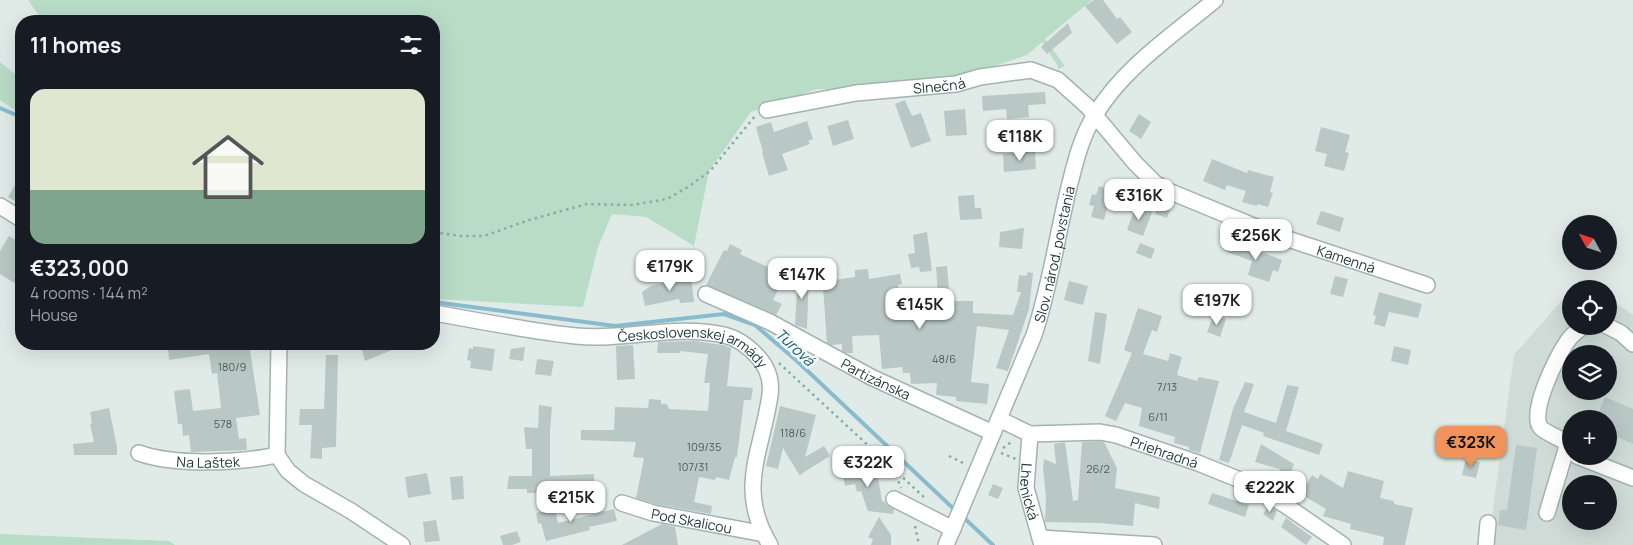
<!DOCTYPE html>
<meta charset="utf-8">
<style>
:root{--surface:#171b24;--page:#242831;--text:#f1f3f6;--muted:#9ea1a6;--line:#363941;--accent:#ef935a}
body{margin:0;font-family:Manrope,sans-serif;background:var(--page);color:var(--text);height:100vh;display:flex;flex-direction:column;font-size:19px;white-space:nowrap}
*{box-sizing:border-box;margin:0}
p{font-size:16px;color:var(--muted)}
.icon{flex:none;width:28px;height:28px;fill:none;stroke:currentColor;stroke-width:2;stroke-linecap:round;stroke-linejoin:round}
.map{position:relative;flex:1;overflow:hidden}
.details{position:absolute;left:15px;top:15px;width:425px;height:335px;display:flex;flex-direction:column;background:var(--surface);border-radius:20px;box-shadow:0 5px 20px #0002}
.details>*{flex:none}
.needle{width:32px;rotate:310deg}
.buttons{position:absolute;left:1562px;top:215px;display:grid;gap:10px}
.buttons a{display:grid;place-items:center;width:55px;height:55px;border-radius:50%;background:var(--surface);box-shadow:0 5px 20px #0002;font-size:25px}
.price{position:absolute;translate:-50% -42px;padding:0 11px;border-radius:10px;background:#fff;color:#222;font-size:16px;line-height:32px;filter:drop-shadow(0 1px 2px #0008)}
.price::after{content:'';position:absolute;left:50%;top:30px;width:15px;height:11px;margin-left:-8px;background:inherit;clip-path:polygon(0 0,100% 0,50% 100%)}
.price.selected{background:var(--accent);color:#111}
ul{padding:0;list-style:none}
li{display:grid;align-content:center;gap:10px;height:265px;padding:0 15px}
li+li{border-top:1px solid var(--line)}
li span{display:grid;place-items:center;height:155px;border-radius:15px;color:#555}
li>.icon{margin-inline-start:auto}
span .icon{width:90px;height:90px;fill:#fffc;stroke-width:1}
li b{font-size:21px}
h2{display:flex;justify-content:space-between;align-items:center;height:60px;padding:0 15px;font-size:21px}
.map>svg:first-child{display:block}
</style>
<div class="map">
<svg width="1633" height="545" viewBox="0 0 1633 545">
<rect width="100%" height="100%" fill="#e0ebe8"/>
<g fill="#cedbd7" fill-rule="evenodd">
<polygon points="1580,280 1594,289 1572,289"/>
<path d="M1571,290V326H1609V299L1633,315V545H1488L1514,355ZM1571,354H1609V391H1571ZM1571,419H1609V456H1571ZM1571,484H1609V521H1571Z"/>
</g>
<g fill="#b9dcc7">
<polygon points="28,0 1092,0 1045,39 1065,66 1058,69 1058,66 1042,42 1027,55 914,94 817,89 751,112 709,171 694,246 646,217 612,214 598,247 583,307 434,299 434,258 438,259 434,251 434,21 43,21"/>
<polygon points="0,62 21,79 21,114 0,100"/>
<polygon points="0,534 169,541 175,545 0,545"/>
</g>
<g fill="none" stroke-linecap="round" stroke-linejoin="round">
<g stroke="#89bbcf" stroke-width="4">
<polyline points="0,108 21,117"/>
<polyline points="434,302 615,326 724,314 755,325 797,361 957,512"/>
<polyline points="962,516 993,545"/>
</g>
</g>
<g fill="#b9c8c4">
<polygon points="1094,0 1103,0 1117,19 1120,17 1132,32 1117,44 1085,6"/>
<polygon points="1068,23 1072,33 1047,54 1041,47"/>
<polygon points="1045,92 1046,104 1028,105 1029,117 1007,119 1006,109 983,111 982,96"/>
<polygon points="905,100 912,116 921,113 931,141 911,148 895,104"/>
<polygon points="965,109 967,135 946,136 944,111"/>
<polygon points="1139,114 1151,122 1141,139 1129,131"/>
<polygon points="848,120 854,139 833,146 827,126"/>
<polygon points="807,121 813,139 808,141 810,144 782,154 788,170 769,176 762,153 763,152 756,127 771,122 774,132"/>
<polygon points="1321,127 1350,135 1345,152 1349,153 1344,171 1324,166 1327,154 1315,151"/>
<polygon points="1035,151 1036,169 1004,172 1003,154"/>
<polygon points="1212,159 1247,173 1248,170 1274,177 1270,192 1273,193 1268,207 1257,204 1257,206 1242,202 1246,191 1227,185 1225,190 1203,181"/>
<polygon points="21,175 21,205 8,197"/>
<polygon points="1099,186 1112,190 1104,220 1091,217 1094,206 1089,205 1092,194 1096,195"/>
<polygon points="974,195 975,208 981,208 982,219 960,220 958,196"/>
<polygon points="1160,202 1171,207 1167,218 1155,214"/>
<polygon points="1136,205 1152,212 1143,236 1127,230"/>
<polygon points="1321,211 1344,218 1340,232 1316,224"/>
<polygon points="1024,228 1022,249 999,247 1000,232"/>
<polygon points="927,232 932,271 920,272 919,267 911,268 908,254 915,253 913,235"/>
<polygon points="9,236 21,243 21,287 0,274 0,251"/>
<polygon points="1231,240 1282,260 1278,272 1273,270 1269,282 1248,275 1252,261 1227,252"/>
<polygon points="1140,243 1155,249 1151,259 1136,253"/>
<polygon points="730,244 742,250 740,254 785,275 773,300 782,304 776,315 706,285 724,250 727,251"/>
<polygon points="823,266 833,266 834,280 855,277 855,270 868,269 869,279 900,274 902,284 898,285 901,306 904,305 904,311 939,310 936,267 947,266 950,301 973,301 973,313 1013,315 1021,292 1017,292 1019,275 1026,276 1028,272 1033,273 1029,309 1008,371 996,368 1009,330 977,326 971,382 989,384 987,404 956,401 956,397 936,395 937,383 911,384 910,373 903,373 902,367 882,369 879,335 852,336 853,353 846,353 842,351 842,344 831,345 827,343 822,273"/>
<polygon points="798,272 809,272 807,329 795,325"/>
<polygon points="1335,276 1348,279 1343,297 1330,294"/>
<polygon points="691,277 694,302 680,303 679,299 645,306 642,292 651,286"/>
<polygon points="1069,281 1088,286 1083,305 1064,300"/>
<polygon points="1379,292 1422,304 1418,318 1389,312 1385,327 1374,324 1376,316 1373,315"/>
<polygon points="1138,308 1162,316 1157,332 1152,330 1143,354 1168,361 1170,353 1182,357 1177,375 1197,381 1199,377 1219,381 1200,453 1189,450 1189,447 1174,443 1175,437 1139,426 1142,408 1125,403 1116,421 1105,416 1132,353 1124,350"/>
<polygon points="1095,312 1107,314 1100,364 1088,361"/>
<polygon points="1214,314 1226,319 1220,337 1207,332"/>
<polygon points="694,341 723,345 731,348 727,386 753,388 751,400 744,400 737,457 735,457 729,480 716,477 715,480 699,477 694,502 712,506 711,514 655,504 636,498 644,458 633,457 636,442 581,440 581,430 614,430 615,407 648,408 649,399 661,400 661,404 667,404 669,409 708,411 710,383 704,383 708,354 680,351 680,353 657,353 658,342"/>
<polygon points="186,344 249,344 260,415 236,418 239,439 246,438 247,450 191,452 189,435 183,436 182,424 178,424 174,391 190,389 193,411 221,408 217,373 212,374 209,354 169,360 168,346"/>
<polygon points="360,344 407,344 365,361"/>
<polygon points="633,345 635,379 617,380 616,346"/>
<polygon points="473,346 495,349 492,371 470,368 471,361 467,360 469,348 473,349"/>
<polygon points="1394,346 1411,350 1408,365 1391,361"/>
<polygon points="525,347 523,361 509,359 511,349"/>
<polygon points="326,355 338,355 336,447 322,448 322,459 310,458 312,425 299,425 300,409 324,409"/>
<polygon points="537,359 554,361 551,376 535,374"/>
<polygon points="1245,382 1254,384 1244,412 1276,423 1287,385 1299,387 1286,431 1323,444 1319,455 1263,436 1264,433 1242,425 1229,463 1219,460 1233,409"/>
<polygon points="1605,397 1633,409 1633,444 1609,433 1609,419 1596,419"/>
<polygon points="539,405 552,407 550,430 550,476 594,474 594,485 552,488 553,493 527,493 527,489 507,489 509,476 532,476 532,449 526,449 524,427 538,428"/>
<polygon points="780,406 816,415 805,457 824,446 830,456 801,474 800,476 783,448 778,469 766,466"/>
<polygon points="109,408 117,447 117,455 74,455 73,444 94,442 90,424 92,423 90,412"/>
<polygon points="1099,441 1104,442 1117,468 1115,488 1160,497 1159,509 1135,503 1133,526 1100,523 1045,522 1046,497 1043,468 1044,459 1056,464 1054,444 1065,442 1073,501 1078,500 1082,442"/>
<polygon points="1261,444 1294,464 1285,488 1274,484 1280,469 1255,462"/>
<polygon points="1516,445 1537,448 1526,530 1498,525 1500,510 1507,510"/>
<polygon points="1466,459 1480,462 1476,478 1462,475"/>
<polygon points="866,465 867,468 876,466 882,501 885,502 886,504 894,509 893,514 868,511 861,491 857,492 855,484 845,486 843,475 849,474 848,468"/>
<polygon points="1348,471 1384,481 1380,498 1394,501 1394,504 1413,508 1405,545 1383,545 1384,537 1350,529 1351,524 1323,516 1326,509 1301,494 1312,475 1318,479 1320,474 1343,488"/>
<polygon points="427,473 431,494 408,498 405,477"/>
<polygon points="463,476 464,499 452,500 450,477"/>
<polygon points="993,484 1003,488 998,499 988,495"/>
<polygon points="1212,493 1249,505 1245,517 1208,504"/>
<polygon points="1269,506 1277,511 1273,521 1263,514"/>
<polygon points="555,509 558,523 614,509 617,521 589,527 590,530 546,541 541,523 538,524 536,513"/>
<polygon points="879,517 891,535 891,545 871,545 873,539 868,537"/>
<polygon points="1286,518 1312,537 1306,545 1281,527"/>
<polygon points="436,520 440,541 425,542 423,522"/>
<polygon points="662,524 675,527 678,545 622,545"/>
<polygon points="517,531 521,542 512,545 503,545 500,536"/>
</g>
<g fill="none" stroke-linecap="round" stroke-linejoin="round">
<defs>
<g id="minor">
<path id="s1" d="M767,110L856,93L956,84L980,77L1031,70L1058,80L1088,107L1135,163L1155,183L1166,190L1273,234L1427,285"/>
<polyline points="0,206 21,219"/>
<path id="s2" d="M706,294L770,322L871,377L993,433"/>
<path id="s3" d="M434,313C481,321 528,331 576,336C625,341 675,324 724,335C737,338 749,347 758,357C768,368 772,380 770,395C762,452 736,489 770,545"/>
<polyline points="1607,326 1621,333 1633,344"/>
<polyline points="279,344 277,455 288,471 304,484 351,511 402,545"/>
<path id="s4" d="M999,419L1030,434L1100,432L1116,435L1198,463L1255,486L1288,507L1343,545"/>
<path id="s5" d="M1030,434L1026,488L1042,545"/>
<path id="s6" d="M139,453C175,466 240,463 277,455"/>
<polyline points="1577,456 1633,478"/>
<polyline points="894,499 953,529"/>
<path id="s7" d="M622,503L653,513L764,534"/>
<path d="M1547,513L1568,443C1561,439 1546,433 1541,428C1528,414 1557,356 1567,342C1571,335 1577,331 1584,326"/>
<polyline points="1040,538 1154,545"/>
<path id="s8" d="M946,545L1034,335C1050,287 1057,236 1069,187C1075,163 1081,137 1095,115C1123,68 1173,35 1215,0"/>
<polyline points="1486,545 1488,523"/>
</g>
</defs>
<use href="#minor" stroke="#a3b3b0" stroke-width="18"/>
<g stroke="#81aea6" stroke-width="2.5" stroke-dasharray="2.5 4" stroke-linecap="butt">
<polyline points="434,232 460,236 484,236 529,220 587,204 632,205 667,199 688,187 710,171 755,116"/>
<polyline points="779,363 926,499"/>
<polyline points="1003,448 1013,441"/>
<polyline points="1001,453 1016,459"/>
<polyline points="949,456 963,463"/>
<polyline points="894,469 901,488"/>
<polyline points="915,526 919,545"/>
</g>
<use href="#minor" stroke="#fff" stroke-width="15"/>
</g>
<g text-anchor="middle" dominant-baseline="central" stroke-width="5" stroke-linejoin="round" paint-order="stroke">
<g font-size="11" fill="#475e5b">
<text x="944" y="358">48/6</text>
<text x="232" y="366">180/9</text>
<text x="1167" y="386">7/13</text>
<text x="1158" y="416">6/11</text>
<text x="223" y="423">578</text>
<text x="793" y="432">118/6</text>
<text x="704" y="446">109/35</text>
<text x="693" y="466">107/31</text>
<text x="1098" y="468">26/2</text>
</g>
<g font-size="14" fill="#213b38" stroke="#f1f8f5">
<text stroke="none"><textPath href="#s1" startOffset="174">Slnečná</textPath></text>
<text stroke="none"><textPath href="#s8" startOffset="311">Slov. národ. povstania</textPath></text>
<text stroke="none"><textPath href="#s1" startOffset="644">Kamenná</textPath></text>
<text stroke="none"><textPath href="#s3" startOffset="265">Československej armády</textPath></text>
<text stroke="none"><textPath href="#s2" startOffset="190">Partizánska</textPath></text>
<text stroke="none"><textPath href="#s4" startOffset="172">Priehradná</textPath></text>
<text stroke="none"><textPath href="#s6" startOffset="70">Na Laštek</textPath></text>
<text stroke="none"><textPath href="#s5" startOffset="58">Lhenická</textPath></text>
<text stroke="none"><textPath href="#s7" startOffset="72">Pod Skalicou</textPath></text>
</g>
<g font-size="15" font-style="italic" fill="#1d5a76" stroke="#f1f8f5">
<text transform="translate(795 347) rotate(43)">Turová</text>
</g>
</g>
</svg>
<div class="buttons">
<a><svg class="needle" viewBox="-14 -14 28 28"><path d="M0-13l5 13h-10z" fill="#e53935"/><path d="M0 13l5-13h-10z" fill="#9ea1a6"/></svg></a>
<a><svg class="icon" aria-label="locate" viewBox="0 0 24 24"><circle cx="12" cy="12" r="6"/><path d="M12 2v4M12 18v4M2 12h4M18 12h4"/></svg></a>
<a><svg class="icon" aria-label="layers" viewBox="0 0 24 24"><path d="M12 4l9 5-9 5-9-5zM3 14l9 5 9-5"/></svg></a>
<a>+</a>
<a>−</a>
</div>
<b class="price" style="left:1020px;top:162px">€118K</b>
<b class="price" style="left:1139px;top:221px">€316K</b>
<b class="price" style="left:1256px;top:261px">€256K</b>
<b class="price" style="left:670px;top:292px">€179K</b>
<b class="price" style="left:802px;top:300px">€147K</b>
<b class="price" style="left:1217px;top:326px">€197K</b>
<b class="price" style="left:920px;top:330px">€145K</b>
<b class="price selected" style="left:1471px;top:468px">€323K</b>
<b class="price" style="left:868px;top:488px">€322K</b>
<b class="price" style="left:1270px;top:513px">€222K</b>
<b class="price" style="left:571px;top:523px">€215K</b>
<section class="details">
<h2>11 homes<svg class="icon" aria-label="filters" viewBox="0 0 24 24"><path d="M4 7h16M4 17h16"/><circle cx="9" cy="7" r="2"/><circle cx="15" cy="17" r="2"/></svg></h2>
<ul>
<li><span style="background:linear-gradient(#dfe7d0 65%,#7fa58c 0)"><svg class="icon" aria-label="home" viewBox="0 0 24 24"><path d="M3 11l9-7 9 7M6 9v11h12V9"/></svg></span><div><b>€323,000</b><p>4 rooms · 144 m²</p><p>House</p></div></li>
</ul>
</section>
</div>
